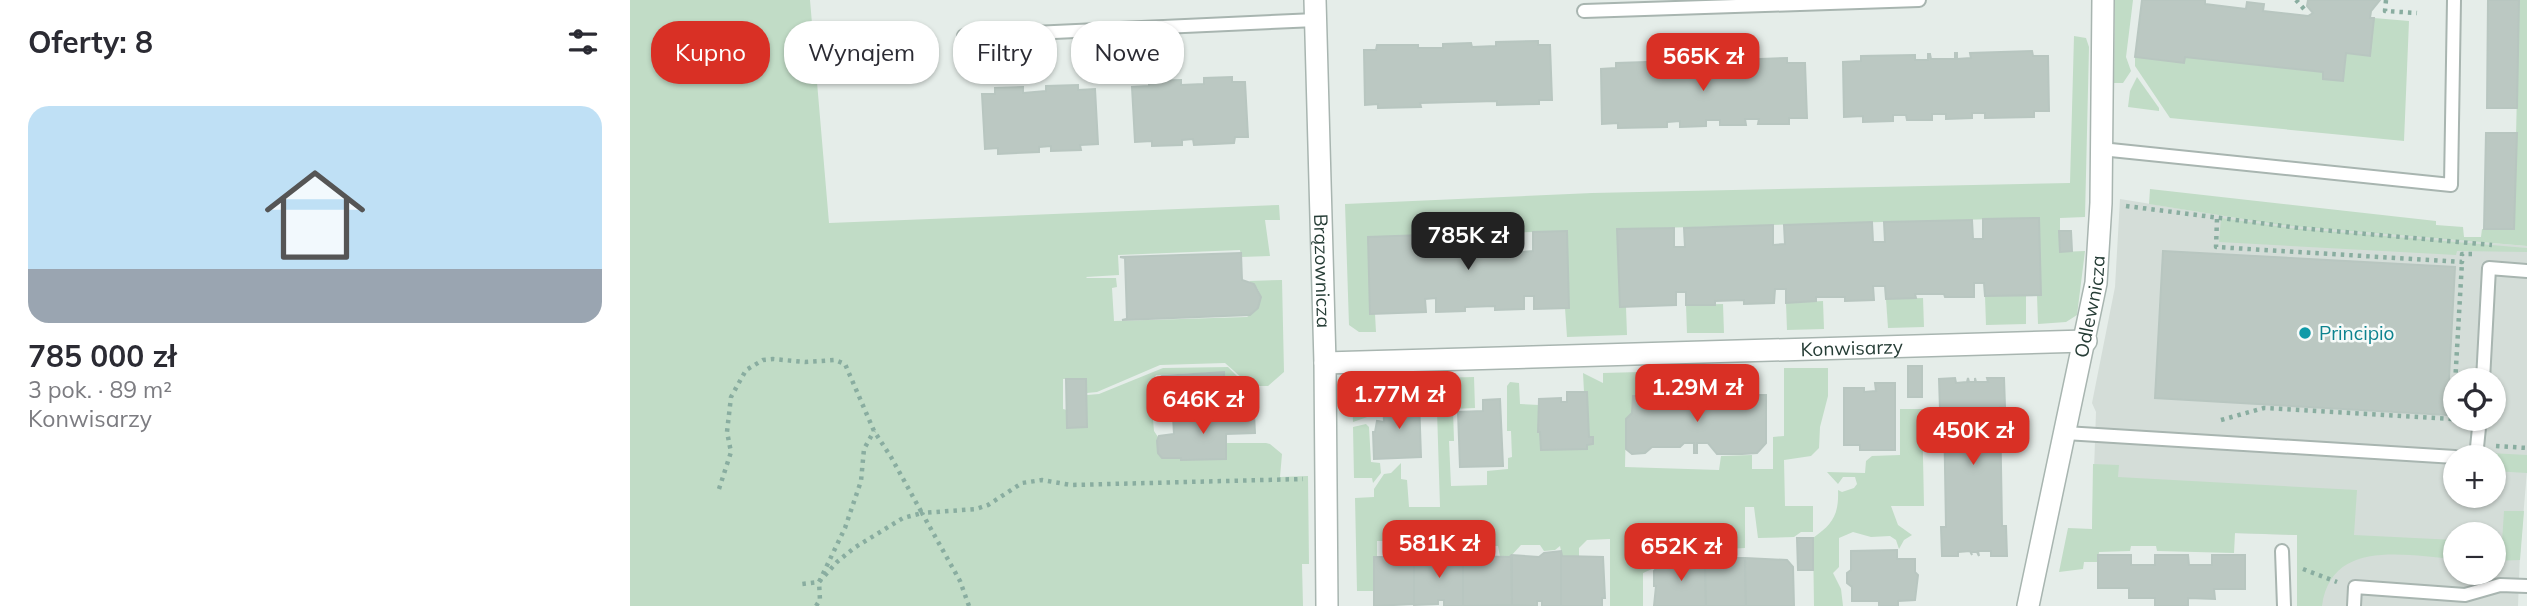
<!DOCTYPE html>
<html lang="pl">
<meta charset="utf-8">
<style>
:root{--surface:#fff;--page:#f2f2f3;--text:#2b2b33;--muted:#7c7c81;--accent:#d93025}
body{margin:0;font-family:Mulish,sans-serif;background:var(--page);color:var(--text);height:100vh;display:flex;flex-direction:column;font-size:26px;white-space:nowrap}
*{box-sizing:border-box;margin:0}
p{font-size:23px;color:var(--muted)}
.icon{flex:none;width:38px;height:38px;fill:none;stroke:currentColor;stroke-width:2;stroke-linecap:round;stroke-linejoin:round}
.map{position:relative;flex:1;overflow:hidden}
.drawer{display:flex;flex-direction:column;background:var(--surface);width:630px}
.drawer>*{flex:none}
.banner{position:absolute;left:21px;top:21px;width:665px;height:63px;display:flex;gap:14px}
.controls{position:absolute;left:1813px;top:368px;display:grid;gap:14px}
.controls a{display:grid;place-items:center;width:63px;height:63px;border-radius:50%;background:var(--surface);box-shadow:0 2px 5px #0004;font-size:35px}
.price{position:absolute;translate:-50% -60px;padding:0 16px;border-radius:14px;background:var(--accent);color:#fff;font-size:23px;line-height:46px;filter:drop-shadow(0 2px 4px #0008)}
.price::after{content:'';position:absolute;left:50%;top:42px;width:21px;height:16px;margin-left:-10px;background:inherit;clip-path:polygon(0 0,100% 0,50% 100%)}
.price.selected{background:#222;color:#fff}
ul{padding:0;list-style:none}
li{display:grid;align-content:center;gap:14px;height:371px;padding:0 28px}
li span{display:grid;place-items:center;height:217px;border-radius:21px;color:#555}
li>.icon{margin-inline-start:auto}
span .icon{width:126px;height:126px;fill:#fffc;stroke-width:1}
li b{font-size:30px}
h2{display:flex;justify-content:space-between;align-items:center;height:84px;padding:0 28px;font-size:30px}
.tag{padding:0 24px;border-radius:28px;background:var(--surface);box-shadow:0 2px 5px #0004;font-size:24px;line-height:63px}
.tag.selected{background:var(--accent);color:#fff}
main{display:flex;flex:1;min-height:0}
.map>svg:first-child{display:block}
</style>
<main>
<section class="drawer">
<h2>Oferty: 8<svg class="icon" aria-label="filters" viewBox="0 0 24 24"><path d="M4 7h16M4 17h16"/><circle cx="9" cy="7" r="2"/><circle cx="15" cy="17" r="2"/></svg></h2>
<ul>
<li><span style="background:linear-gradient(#bfe0f5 75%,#9aa5b1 0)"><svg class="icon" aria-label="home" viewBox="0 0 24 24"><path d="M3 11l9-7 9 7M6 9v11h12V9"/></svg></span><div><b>785 000 zł</b><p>3 pok. · 89 m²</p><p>Konwisarzy</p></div></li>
</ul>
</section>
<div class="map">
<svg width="1897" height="606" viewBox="0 0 1897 606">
<rect width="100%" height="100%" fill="#e5ede9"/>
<path fill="#d4ddd8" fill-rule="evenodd" d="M1490,199L1651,225L1897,246V471L1890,554L1888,606H1667V535L1462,529L1466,412L1462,403L1485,287ZM1825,380H1864V418H1825ZM1825,457H1864V495H1825ZM1825,534H1864V572H1825Z"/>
<g fill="#c1dcc6">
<path d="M0,0H180L199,223L649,205L650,220H635L640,256L611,257L610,250L488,255L489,275L456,277L457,278H486L487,287L482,288L484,321L617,317C632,308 636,291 619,281L652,280L654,372L638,386H621L595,363L530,365L467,392L457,393L456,379H433V409L437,410L438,428L457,427V395L469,394L533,368L598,367L623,392H602L595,384L594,372L526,375L523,381L525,399L522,408L524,431L528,437V453L532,458H551L552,460L596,459V443H636L640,444L652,454L650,477L678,476L679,564H672L673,606H0Z"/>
<polygon points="1485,0 1503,0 1496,57 1501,71 1493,83 1484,83"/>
<polygon points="1889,0 1897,0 1897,246 1651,225 1519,204 1520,189 1806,221 1806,225 1833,227 1834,237 1851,237 1852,229 1884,229"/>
<polygon points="1744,18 1779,21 1774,141 1540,118 1505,66 1505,57 1554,63 1555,57 1693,72 1693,79 1713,81 1716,53 1740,56"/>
<polygon points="1444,36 1456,38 1459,47 1455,217 1430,218 1430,252 1455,251 1447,315 1436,322 1408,324 1407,295 1411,294 1408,218 988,229 990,306 996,307 997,335 937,337 935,308 939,307 937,231 738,237 740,313 745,314 746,332 729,332 719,325 715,204 962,193 1440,183"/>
<polygon points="1507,77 1529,108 1529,111 1498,107 1500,91"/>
<polygon points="1591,218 1659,228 1897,248 1897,252 1827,251 1826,255 1589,242"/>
<polygon points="1396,295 1396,324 1356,325 1355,296"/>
<polygon points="1293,298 1294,327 1258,328 1256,299"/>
<polygon points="1193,301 1194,329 1157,330 1156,303"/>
<polygon points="1093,304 1094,333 1057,333 1056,305"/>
<polygon points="1154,368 1198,368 1198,396 1190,427 1189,448 1181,456 1154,460 1155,506 1183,506 1183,532 1171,532 1164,537 1128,538 1124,507 1115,507 1115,548 1096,549 1095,558 1075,558 1075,545 1047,545 1022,569 1013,573 1013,606 980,606 980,539 957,540 949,548 949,556 932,556 930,546 925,550 914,551 910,545 891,545 880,557 870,557 868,546 852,546 847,556 827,555 825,551 816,551 815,543 792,543 792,553 784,552 784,557 773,557 773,541 747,541 747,557 744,558 744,591 727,591 725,498 744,497 744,489 754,474 761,473 771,463 771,479 777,480 779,507 810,507 806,378 844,377 845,408 823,409 824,441 819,441 821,486 857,485 857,471 878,469 878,458 882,457 881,431 877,431 877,386 880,382 889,383 890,404 909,405 908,432 910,432 911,450 956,449 957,445 963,444 963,437 959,437 957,392 954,392 953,373 973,383 973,373 1048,371 1048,395 1045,401 1020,400 1020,396 1003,396 1002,413 996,419 995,467 1089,470 1091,456 1122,455 1122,469 1143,469 1143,437 1154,436"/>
<polygon points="740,380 749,380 750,407 743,409 740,416 723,422 722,397"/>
<path d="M1270,409H1292L1294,506H1261L1268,525L1282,535L1274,540L1269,549L1266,540L1260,536L1241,537L1223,532L1209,538V567L1203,573L1211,589L1213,606H1184L1183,538C1203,524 1209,514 1208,490L1212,492L1224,488L1227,484L1225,477H1213L1208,484L1197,472L1235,473L1236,461L1242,456L1270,455Z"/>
<polygon points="736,424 739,427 741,462 750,463 751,473 743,483 742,478 724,478 723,427"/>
<polygon points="1860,453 1897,455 1897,473 1864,471 1864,457 1860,457"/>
<path d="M1463,464L1489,465L1488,477L1727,490L1724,535L1825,540V559C1777,556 1701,538 1692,606H1667V535L1605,533L1604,553L1527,551L1526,546H1501L1500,551L1469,552L1468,562H1454L1453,569L1429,572L1438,528L1462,529Z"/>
<polygon points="1874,511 1894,511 1890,560 1864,561 1864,542 1872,542"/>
</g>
<g fill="#bbc8c2" stroke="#b8c6c0" stroke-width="2">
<polygon points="1512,0 1575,0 1575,4 1616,9 1617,2 1634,4 1633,11 1678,16 1683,13 1677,6 1678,0 1750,0 1741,11 1740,18 1744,18 1740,56 1716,53 1713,81 1693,79 1693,72 1555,57 1554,63 1505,57"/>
<polygon points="1858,0 1889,0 1887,108 1857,108"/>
<polygon points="908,41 908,45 920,45 922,100 909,100 909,104 867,105 867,101 790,103 791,107 748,108 748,104 735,105 734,50 746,50 747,45 788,45 788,48 813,48 813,44 841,43 842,47 866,46 866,42"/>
<polygon points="1402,51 1403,56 1418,56 1419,111 1404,111 1404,117 1355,118 1355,113 1342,113 1342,118 1316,119 1316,114 1302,114 1302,120 1277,120 1276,115 1263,115 1263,121 1233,122 1233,116 1214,117 1213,62 1231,61 1231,56 1285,55 1285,60 1298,60 1298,54 1300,54 1301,59 1325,59 1325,53 1327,53 1327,59 1341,58 1340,53"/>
<polygon points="1157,58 1157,63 1175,63 1177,118 1159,118 1159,124 1128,124 1129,119 1115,119 1116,125 1090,125 1090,120 1076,120 1076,126 1050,127 1050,121 1037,122 1037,127 988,128 988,123 972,124 971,69 986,68 986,63 1048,61 1048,67 1061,66 1061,61 1064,61 1064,66 1088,65 1090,60 1090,65 1103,65 1104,60"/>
<polygon points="602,77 602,82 615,82 618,137 605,137 604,143 564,145 563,139 552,140 552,145 522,146 522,141 505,142 502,87 519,86 519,81 551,80 551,85 574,84 574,78"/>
<polygon points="448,85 448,90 465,89 468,144 450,145 451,150 421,151 421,146 409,147 409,152 368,154 368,148 355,149 352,94 365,94 365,88 393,87 393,93 416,91 416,86"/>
<polygon points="1856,133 1887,133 1884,229 1854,229"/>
<polygon points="1409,218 1411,295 1355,296 1354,283 1344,283 1344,297 1315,297 1314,294 1285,294 1286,298 1256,299 1255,286 1243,286 1244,300 1215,301 1215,297 1186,297 1186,301 1156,303 1156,289 1145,289 1144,303 1114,304 1114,300 1085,301 1085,305 1056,305 1056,292 1046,292 1046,305 990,307 987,229 1044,228 1044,247 1055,247 1054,228 1143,225 1143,245 1155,244 1154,225 1242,222 1243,242 1255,242 1254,222 1342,220 1343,239 1353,239 1353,219"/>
<polygon points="937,231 939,308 904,309 904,296 894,296 894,309 865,310 865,306 835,307 835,311 806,312 806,298 795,299 796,312 740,314 738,237 793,235 794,255 804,254 804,235 892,233 892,252 903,251 903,232"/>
<polygon points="1429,231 1441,231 1442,251 1430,252"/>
<polygon points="1533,251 1825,267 1817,415 1525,398"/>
<polygon points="611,253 612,280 624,284 631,297 628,308 620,315 492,320 497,319 495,258 490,257"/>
<rect x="1278" y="366" width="14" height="31"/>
<polygon points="594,372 595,398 624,397 624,414 543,416 543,399 530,399 527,395 526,381 532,376"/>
<polygon points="1325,378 1326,383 1337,382 1338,378 1339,382 1345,382 1345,378 1346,382 1358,382 1357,378 1374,378 1375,407 1370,407 1372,526 1376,526 1377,556 1361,556 1361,551 1348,551 1349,556 1347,552 1341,552 1342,555 1340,551 1328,552 1328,556 1312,556 1311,527 1316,527 1314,408 1310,409 1309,379"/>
<polygon points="436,379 456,379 457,427 437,428"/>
<polygon points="1245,383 1265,383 1265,450 1230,450 1230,445 1214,445 1214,388 1234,388 1234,392 1246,391"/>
<polygon points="1065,391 1067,391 1067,395 1081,395 1081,402 1119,402 1119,395 1136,395 1136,443 1127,453 1112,454 1087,454 1078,443 1067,443 1067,453 1064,453 1064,443 1054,443 1050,447 1022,447 1015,453 1002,454 996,449 996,419 1002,413 1003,396 1021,396 1020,400 1045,401 1045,394 1064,395"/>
<polygon points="937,392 957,392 959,437 963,437 963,444 957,445 957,449 911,450 910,432 908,432 909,399 931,398 931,402 937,402"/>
<polygon points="779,399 789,399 791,457 744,459 743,432 745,432 747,421 754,422 753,400"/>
<polygon points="870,399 873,466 830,467 828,412 853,411 853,400"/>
<polygon points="624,414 625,433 596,434 596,459 551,460 551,458 532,458 528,453 527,441 529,436 544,434 543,416"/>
<polygon points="1167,538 1183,538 1183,570 1168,570"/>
<polygon points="1267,550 1267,559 1285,559 1285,572 1288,575 1285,600 1268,601 1268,606 1249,606 1249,601 1222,601 1222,587 1217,583 1217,573 1221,570 1221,551"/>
<polygon points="931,551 932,556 973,557 975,598 972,598 972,606 931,606"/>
<polygon points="931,551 931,606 912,606 912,601 907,601 907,606 882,605 882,555 909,557 914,553"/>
<polygon points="881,555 882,605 833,606 833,556 880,557"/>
<polygon points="1468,555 1501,555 1501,565 1525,565 1525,555 1558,555 1559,565 1582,565 1582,555 1615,555 1615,589 1584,589 1585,599 1558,598 1558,606 1525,606 1525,598 1499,598 1499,588 1468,588"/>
<polygon points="784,556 833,556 833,606 814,606 814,600 808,600 808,604 784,605"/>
<polygon points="744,557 784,557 784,604 744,606"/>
<polygon points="1047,558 1075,558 1076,606 1024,606 1026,586 1024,586 1024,571 1034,560 1047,561"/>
<polygon points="1075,558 1115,558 1116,606 1076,606"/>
<polygon points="1115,558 1157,560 1163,567 1164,606 1116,606"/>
</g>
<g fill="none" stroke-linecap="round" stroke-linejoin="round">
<defs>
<g id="service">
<polyline points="954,11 1289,0"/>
<polyline points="334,36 686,20"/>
<polyline points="1471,149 1821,185 1824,0"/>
<polyline points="1853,380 1859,268 1897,271"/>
<polyline points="1435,433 1825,457"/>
<polyline points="1846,457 1850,418"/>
<polyline points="1652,551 1654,606"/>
<polyline points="1724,606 1725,587 1835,595 1870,585 1897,586"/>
</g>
<g id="minor">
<path id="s1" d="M685,0L695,363L697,606"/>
<path id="s2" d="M695,363L1456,341"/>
<path id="s3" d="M1398,606L1466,283L1471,203L1473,0"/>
</g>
</defs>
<use href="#service" stroke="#a8b5b0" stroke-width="16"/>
<use href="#minor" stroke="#a8b5b0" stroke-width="24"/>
<g stroke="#89ada0" stroke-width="4.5" stroke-dasharray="3.5 5" stroke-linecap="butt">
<polyline points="1666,0 1674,9"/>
<polyline points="1756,0 1755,11 1787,13"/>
<polyline points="1496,206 1669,228 1862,245"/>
<polyline points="1587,219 1586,247 1832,262 1832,254 1844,254"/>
<polyline points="1591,420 1634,408 1823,419 1832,262"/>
<polyline points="1866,446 1897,448"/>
<polyline points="89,489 101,452 97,432 101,397 116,370 133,360 143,359 175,362 205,360 215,364 244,431 261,457 292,513 273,518 224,548 207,562 189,582 172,584"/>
<polyline points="1673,569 1707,582"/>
<polyline points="186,606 190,600 189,582 215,528 231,481 234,449 244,431"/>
<polyline points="339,606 330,581 292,513 346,509 358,505 392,483 412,480 441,485 673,479"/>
</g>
<use href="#service" stroke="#fff" stroke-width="12"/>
<use href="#minor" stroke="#fff" stroke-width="21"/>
</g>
<circle fill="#0f9aa8" stroke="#f6faf8" stroke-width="2.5" cx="1675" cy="333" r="7"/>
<g text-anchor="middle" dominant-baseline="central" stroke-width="5" stroke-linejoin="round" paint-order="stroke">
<g font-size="19" fill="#263d36" stroke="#f6faf8">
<text stroke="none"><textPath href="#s1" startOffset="271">Brązownicza</textPath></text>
<text stroke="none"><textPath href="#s3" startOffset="306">Odlewnicza</textPath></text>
<text stroke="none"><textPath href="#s2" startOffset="527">Konwisarzy</textPath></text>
</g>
<g font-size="19" fill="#0d838f" stroke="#f6faf8" text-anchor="start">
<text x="1689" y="333">Principio</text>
</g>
</g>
</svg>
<div class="controls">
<a><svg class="icon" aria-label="locate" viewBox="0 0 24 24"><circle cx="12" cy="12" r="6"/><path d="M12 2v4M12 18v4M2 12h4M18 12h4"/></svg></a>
<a>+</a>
<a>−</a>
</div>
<b class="price" style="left:1073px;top:93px">565K zł</b>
<b class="price selected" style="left:838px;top:272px">785K zł</b>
<b class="price" style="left:1067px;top:424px">1.29M zł</b>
<b class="price" style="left:769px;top:431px">1.77M zł</b>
<b class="price" style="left:573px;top:436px">646K zł</b>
<b class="price" style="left:1343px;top:467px">450K zł</b>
<b class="price" style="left:809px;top:580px">581K zł</b>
<b class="price" style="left:1051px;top:583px">652K zł</b>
<div class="banner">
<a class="tag selected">Kupno</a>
<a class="tag">Wynajem</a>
<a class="tag">Filtry</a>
<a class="tag">Nowe</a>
</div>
</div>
</main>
